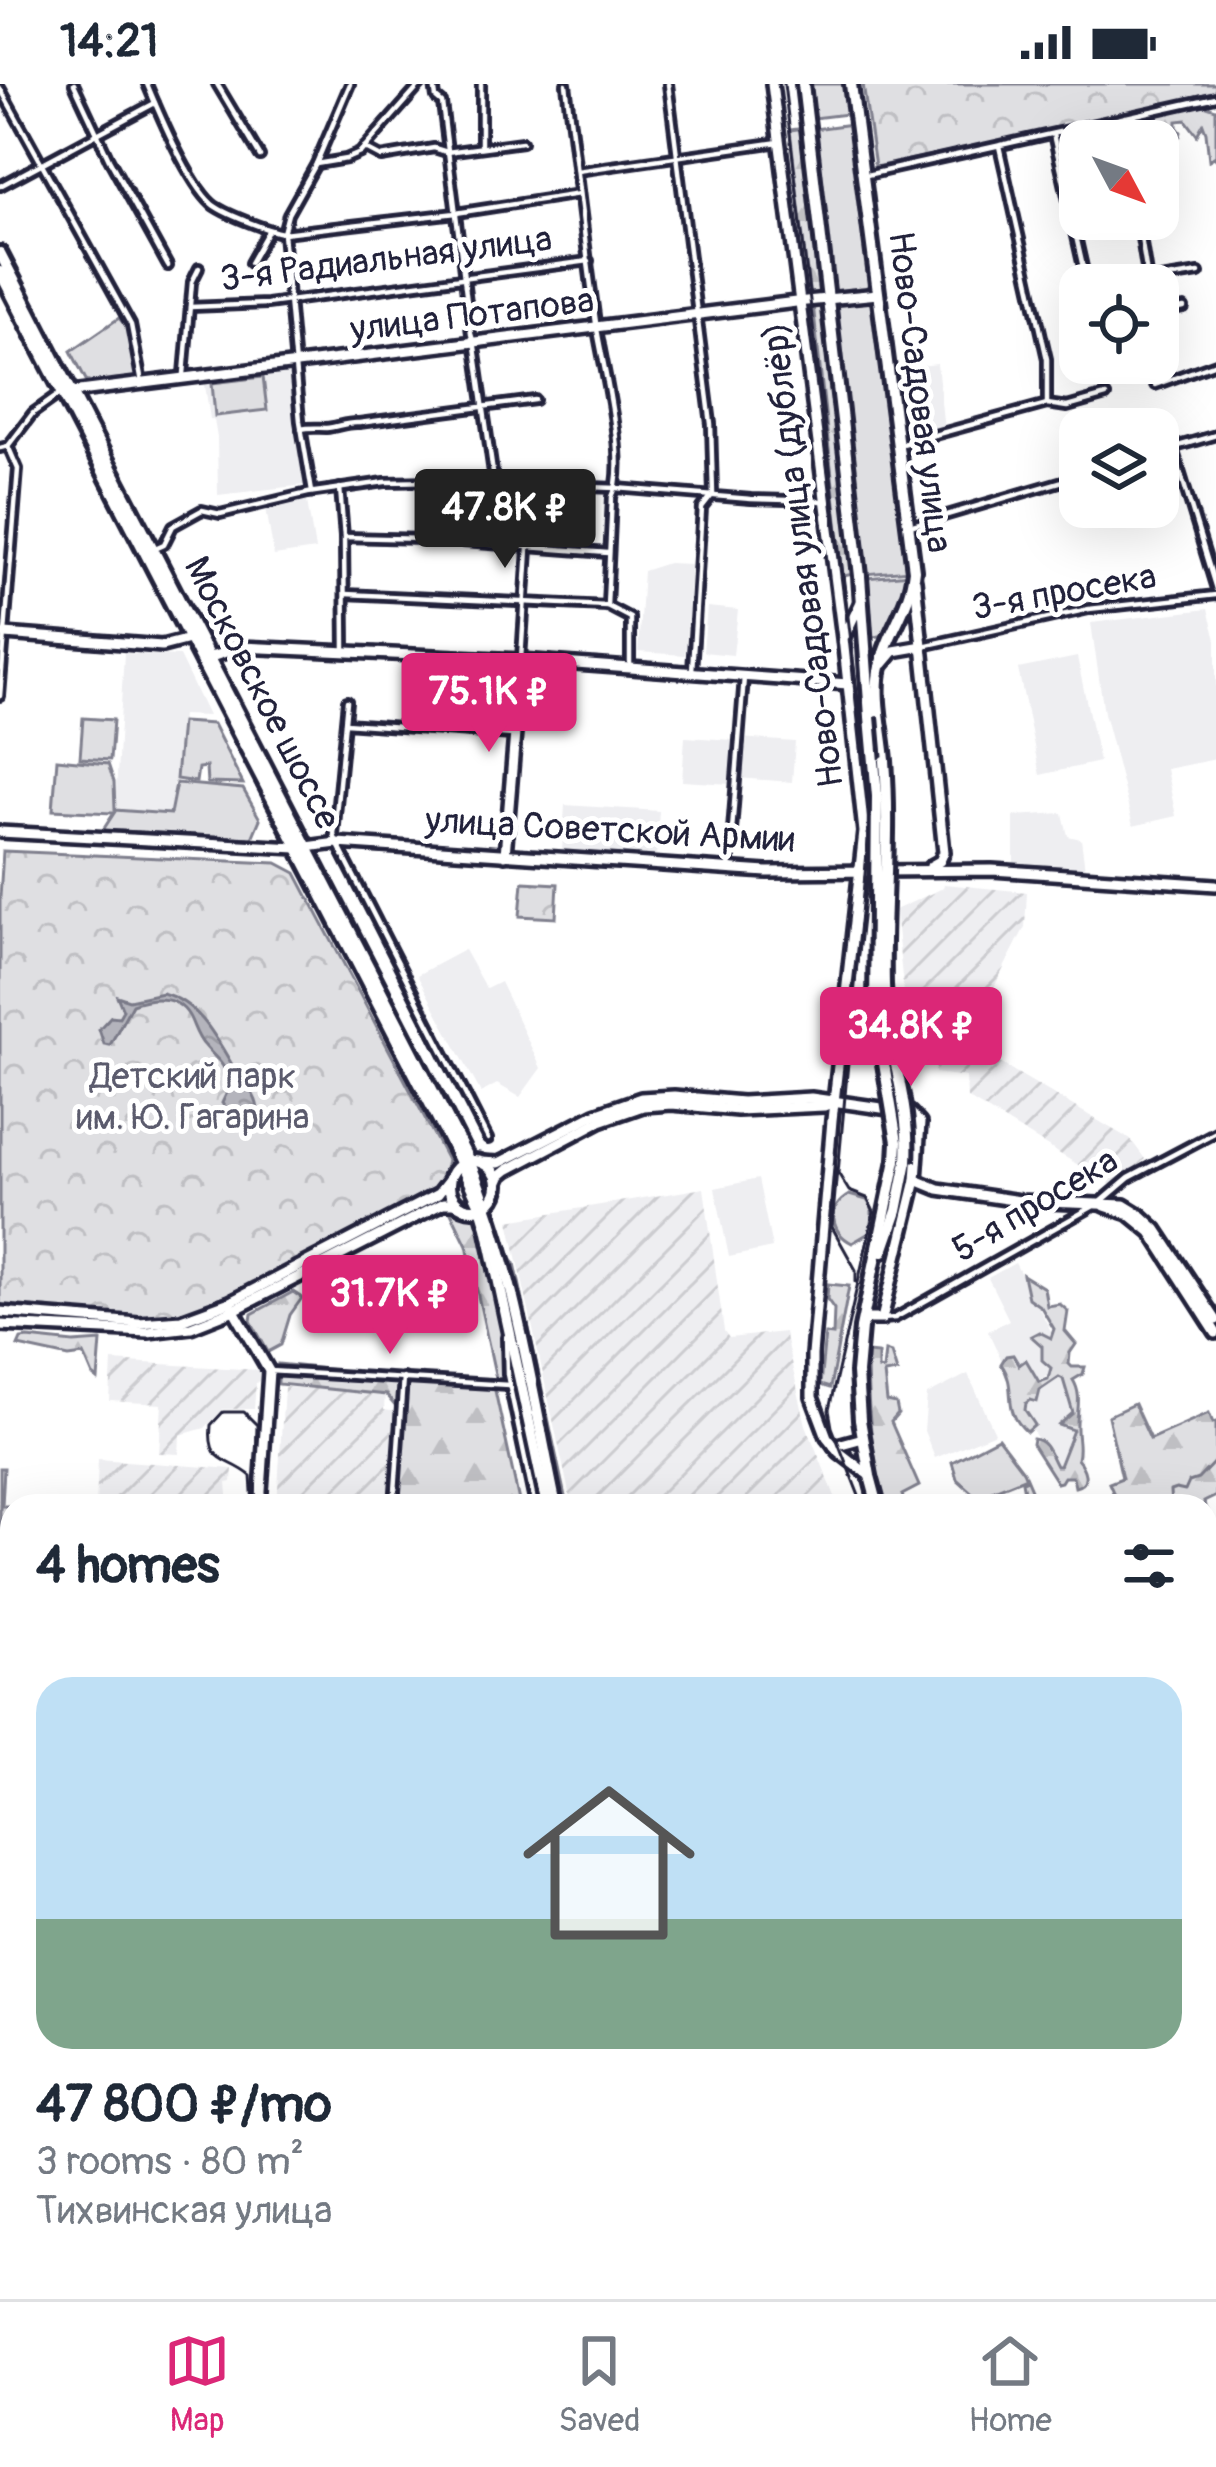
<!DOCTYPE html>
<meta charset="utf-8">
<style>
:root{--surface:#fff;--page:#f2f2f3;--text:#1f2937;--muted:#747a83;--line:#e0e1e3;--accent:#db2777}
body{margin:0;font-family:Pangolin,sans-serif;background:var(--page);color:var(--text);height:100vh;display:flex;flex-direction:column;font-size:45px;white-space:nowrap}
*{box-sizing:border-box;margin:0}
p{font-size:39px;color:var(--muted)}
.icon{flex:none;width:66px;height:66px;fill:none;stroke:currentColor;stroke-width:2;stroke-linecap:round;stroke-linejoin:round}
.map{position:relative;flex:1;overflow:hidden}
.side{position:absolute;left:0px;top:1410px;width:1218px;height:807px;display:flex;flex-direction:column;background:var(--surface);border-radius:36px 36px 0 0;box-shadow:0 12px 48px #0002}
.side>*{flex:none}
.needle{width:78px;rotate:131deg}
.controls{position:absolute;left:1059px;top:36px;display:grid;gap:24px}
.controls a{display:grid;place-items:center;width:120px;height:120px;border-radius:24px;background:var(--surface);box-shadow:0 12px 48px #0002;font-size:60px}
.price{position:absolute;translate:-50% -102px;padding:0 27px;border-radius:12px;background:var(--accent);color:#fff;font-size:39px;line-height:78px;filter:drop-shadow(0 3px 6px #0008)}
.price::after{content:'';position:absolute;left:50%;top:72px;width:36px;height:27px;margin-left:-18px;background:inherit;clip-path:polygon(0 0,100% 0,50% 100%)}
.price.on{background:#222;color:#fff}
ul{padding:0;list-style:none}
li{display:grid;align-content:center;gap:24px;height:636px;padding:0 36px}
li+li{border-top:3px solid var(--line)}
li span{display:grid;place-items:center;height:372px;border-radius:36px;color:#555}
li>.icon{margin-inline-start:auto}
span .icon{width:216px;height:216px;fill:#fffc;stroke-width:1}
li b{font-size:51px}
h2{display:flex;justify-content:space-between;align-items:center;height:144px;padding:0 36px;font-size:51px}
.status{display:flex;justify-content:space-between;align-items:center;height:84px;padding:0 60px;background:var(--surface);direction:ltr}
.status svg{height:33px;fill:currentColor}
.dock{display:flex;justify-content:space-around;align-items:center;height:168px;border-top:3px solid var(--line);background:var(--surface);font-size:33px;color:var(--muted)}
.dock a{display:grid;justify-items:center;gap:6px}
.dock .on{color:var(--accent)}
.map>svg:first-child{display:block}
</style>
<div class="status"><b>14:21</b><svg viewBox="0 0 49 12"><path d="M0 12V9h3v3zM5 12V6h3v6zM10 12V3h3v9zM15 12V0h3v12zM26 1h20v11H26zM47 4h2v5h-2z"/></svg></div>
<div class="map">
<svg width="1216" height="2215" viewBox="0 0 1216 2215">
<defs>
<pattern id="industrial-furrows" width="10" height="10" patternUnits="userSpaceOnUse" patternTransform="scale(3)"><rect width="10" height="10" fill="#eeeef1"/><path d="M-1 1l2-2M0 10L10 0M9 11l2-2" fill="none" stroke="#ccccd0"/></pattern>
<pattern id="forest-firs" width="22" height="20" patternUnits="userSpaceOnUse" patternTransform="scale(3)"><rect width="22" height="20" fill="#dfdfe2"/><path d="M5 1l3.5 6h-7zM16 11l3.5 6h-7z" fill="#bfbfc3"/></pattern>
<pattern id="park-crowns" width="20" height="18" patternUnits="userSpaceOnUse" patternTransform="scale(3)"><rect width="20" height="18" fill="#dfdfe2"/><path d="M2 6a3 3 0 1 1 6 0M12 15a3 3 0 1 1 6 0" fill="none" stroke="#bfbfc3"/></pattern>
<pattern id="water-ripples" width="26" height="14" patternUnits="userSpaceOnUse" patternTransform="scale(3)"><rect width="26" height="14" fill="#b4b4bc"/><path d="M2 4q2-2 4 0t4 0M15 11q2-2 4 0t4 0" fill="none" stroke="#9a9aa2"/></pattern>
</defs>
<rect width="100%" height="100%" fill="#fff"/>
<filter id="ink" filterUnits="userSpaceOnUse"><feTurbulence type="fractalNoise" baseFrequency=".00833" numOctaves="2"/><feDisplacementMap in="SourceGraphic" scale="24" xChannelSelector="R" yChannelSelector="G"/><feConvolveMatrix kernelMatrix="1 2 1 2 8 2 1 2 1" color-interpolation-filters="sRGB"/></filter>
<g filter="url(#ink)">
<g fill="#eeeef1">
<polygon points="937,280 944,346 911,356 902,284"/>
<polygon points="292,283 305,401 218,411 217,354 214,336 210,335 204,294"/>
<polygon points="307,417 315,466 274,472 266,424"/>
<polygon points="668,479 691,480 685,571 638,568 643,487"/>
<polygon points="707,523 738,526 733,571 703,568"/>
<polygon points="1208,525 1216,556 1216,675 1166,685 1176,732 1133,742 1104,629 1091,539"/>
<polygon points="124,569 179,572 208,632 182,631 170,730 115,726"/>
<polygon points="1077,573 1099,678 1040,691 1018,585"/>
<polygon points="685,653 734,656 731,700 682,697"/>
<polygon points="740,654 795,658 792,698 737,694"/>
<polygon points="565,721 659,727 656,773 562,767"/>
<polygon points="1063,729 1068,752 1081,755 1085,785 1014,781 1014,732"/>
<polygon points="464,866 486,905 500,898 541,984 520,1013 497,1000 481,1009 417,891"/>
<polygon points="758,1095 772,1164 729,1173 715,1104"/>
<polygon points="1015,1179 1069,1281 1016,1307 988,1247 1009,1236 988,1194"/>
<polygon points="1065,1289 1081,1333 1076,1343 1082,1379 1056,1386 1015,1317"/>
<polygon points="968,1290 995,1349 935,1374 924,1347 927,1311"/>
<polygon points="1206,1866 1216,1896 1216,1979 1206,1980"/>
</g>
<g fill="url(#industrial-furrows)">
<polygon points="944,800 1027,808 1025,843 969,952 942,962 909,959 895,826 943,804"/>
<polygon points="938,966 995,976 1131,1056 1145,1075 1115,1103 967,1014 966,993 935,989"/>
<polygon points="704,1104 724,1247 729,1254 784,1248 806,1341 839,1422 572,1422 509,1136"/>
<polygon points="112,1277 258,1286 262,1294 256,1299 254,1325 223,1325 205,1344 180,1351 179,1370 159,1369 162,1320 110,1317"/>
<polygon points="284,1303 385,1309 384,1326 397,1328 391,1422 277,1422"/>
<polygon points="98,1375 233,1385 232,1398 227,1399 229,1422 96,1422"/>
<polygon points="0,1846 12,1847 12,1956 0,1955"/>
</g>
<g fill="#dfdfe2" stroke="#80808e" stroke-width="3">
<polygon points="809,0 844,0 847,30 813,34"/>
<path d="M852,40L872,193C867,212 852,209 835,210L814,45Z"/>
<polygon points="862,216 873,220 877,230 910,486 865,490 835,221"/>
<polygon points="119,234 128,245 137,293 91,298 86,296 71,267"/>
<polygon points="263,293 267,326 215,332 212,299"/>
<polygon points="910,490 907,506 886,551 874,553 869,548 865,494"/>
<polygon points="83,634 113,636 110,676 80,674"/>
<polygon points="181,638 213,640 243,700 207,699 206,683 198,684 196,698 176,695"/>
<polygon points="57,675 108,680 114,698 115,726 170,730 176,699 243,705 260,735 252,754 103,746 114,729 53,726"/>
<path d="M849,1111L867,1116L872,1124V1133L869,1149L852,1159C831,1148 826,1124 849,1111Z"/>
<polygon points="998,1354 1023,1387 1038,1422 1018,1422 1016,1417 1025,1413 1022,1397 1025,1396 1024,1394 977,1413 957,1395 952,1378"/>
</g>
<g fill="url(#forest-firs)" stroke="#80808e" stroke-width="3">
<polygon points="1186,21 1204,21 1216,25 1216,75 1214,73 1209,76 1206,48 1203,40 1197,51 1186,36 1177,37 1177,43 1181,48 1180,52 1157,57 1145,51 1146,37 1153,30"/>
<polygon points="805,44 824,207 818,213 810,214 790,46"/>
<polygon points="820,219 823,220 846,409 844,411 854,490 843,492 813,220"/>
<path d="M448,1122L463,1124L478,1134C497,1183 503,1238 504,1291L497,1299L467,1161Z"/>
<polygon points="510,1172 515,1179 567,1422 562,1422"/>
<path d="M1023,1191L1044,1204L1047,1222L1060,1220L1068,1227L1065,1247L1076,1260L1070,1269L1069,1280L1072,1283H1085L1083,1290L1073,1296C1083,1312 1076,1328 1077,1345C1077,1358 1080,1362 1077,1375C1084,1383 1092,1399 1075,1403L1073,1393H1064L1061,1398L1057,1399L1032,1360L1033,1355C1047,1356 1050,1372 1056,1382H1059L1073,1346L1059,1341L1073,1329L1063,1295L1059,1293L1040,1306L1037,1318L1030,1316L1026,1319L1025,1326L1035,1341L1027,1348C1000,1325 1019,1305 1001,1280L1006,1272L1013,1271L1019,1281L1026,1276L1039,1298L1048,1295L1051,1284L1042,1276V1262L1031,1252L1039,1248L1051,1254L1054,1245L1041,1223L1028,1214Z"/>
<polygon points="828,1200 849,1202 830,1304 820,1301 825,1250 833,1251 834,1225 827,1215"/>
<polygon points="293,1208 302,1214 290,1231 281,1261 268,1268 251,1237 252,1230"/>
<polygon points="28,1254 74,1259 101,1257 98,1296 93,1292 84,1271 69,1273 18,1262 21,1255"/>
<path d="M885,1267L891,1269L897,1288L884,1290L887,1318L896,1320L898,1330L891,1338L919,1402L902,1411L906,1422H886C871,1371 867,1322 867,1269L878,1270V1285L883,1286Z"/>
<polygon points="278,1280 494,1302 520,1422 394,1422 401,1329 386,1311 278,1300"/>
<polygon points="1134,1320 1150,1355 1209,1329 1213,1339 1216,1338 1216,1412 1204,1418 1205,1422 1119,1422 1109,1399 1122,1394 1108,1332"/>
<polygon points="1206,1423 1216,1443 1216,1523 1206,1527"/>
</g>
<g fill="url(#park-crowns)" stroke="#80808e" stroke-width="3">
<polygon points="863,0 1216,0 1216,7 1127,30 875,83"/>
<path d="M3,767L277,779L296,789L447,1076L442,1100L432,1108L216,1219C192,1228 170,1234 144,1234L3,1225L0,1220V813Z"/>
<polygon points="523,798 558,800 556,834 520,832"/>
<polygon points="0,1384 4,1384 2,1422 12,1422 12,1511 0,1510"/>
<polygon points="0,2019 12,2019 12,2154 0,2153"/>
</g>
<path fill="url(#water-ripples)" stroke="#7a7a88" stroke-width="3" d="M162,909C199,918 217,955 235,986C244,1001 258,1010 258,1028L237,1041L222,1019L230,1002C222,974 221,981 205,962C198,955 195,945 191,936C180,911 154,912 132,920L110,961L104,960L99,945L111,932L119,933L123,926L117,912L129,916Z"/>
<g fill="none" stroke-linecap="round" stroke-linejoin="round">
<polyline stroke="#7a7a88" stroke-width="3" points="1171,1422 1170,1407 1176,1405 1185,1407 1189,1398 1198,1395 1216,1376"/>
<defs>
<g id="street">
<polyline points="74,0 109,75 168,182"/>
<path d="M147,0C160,31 188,98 212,120C222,129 269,147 283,149L456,129L579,110"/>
<polyline points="217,0 260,72"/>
<polyline points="434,0 436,14 442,19 471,250 475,263 494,396"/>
<polyline points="481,0 481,60"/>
<path d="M566,0C576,80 585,160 596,239C602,279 629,380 612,413L607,522L630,534V585"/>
<polyline points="668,0 711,340 713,410 702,424 692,587"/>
<polyline points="0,4 131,241 142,299"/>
<polyline points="1125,33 1129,40 1130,57"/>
<polyline points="1053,50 1087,201"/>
<polyline points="999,62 1047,275 1047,320"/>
<polyline points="364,64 381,73 434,64 447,68 522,58"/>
<polyline points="316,80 346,75 360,69 421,0"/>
<polyline points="577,87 779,58"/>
<polyline points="862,92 1216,13"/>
<polyline points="0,102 155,19"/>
<polyline points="1138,135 1148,197 1199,189"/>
<polyline points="250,179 268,147"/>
<polyline points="190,223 267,220 589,177"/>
<polyline points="1158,229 1184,224"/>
<polyline points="184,290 192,198 199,184"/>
<polyline points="1155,301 1216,279"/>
<path d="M301,345C310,343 317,344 326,344C338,343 346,338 359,339L535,316"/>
<polyline points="898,361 1047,320 1067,323 1106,312"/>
<polyline points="0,364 8,362 33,329 61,309"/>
<polyline points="1173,364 1216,505"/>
<polyline points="1158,368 1216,351"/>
<polyline points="340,404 344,453 345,566"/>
<polyline points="312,408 300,337 283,149 288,130 316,80 350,0"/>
<polyline points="913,441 1080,392"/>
<polyline points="344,453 424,455 608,469"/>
<polyline points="155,464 164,460 173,442 202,426 220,430 308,409 385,398 494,396 532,401 617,404 751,415 824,417"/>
<polyline points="345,510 607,522"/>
<polyline points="923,562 1089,525 1216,511"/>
<polyline points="521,575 532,401"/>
<polyline points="0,612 18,385 8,362"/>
<polyline points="347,617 334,751 337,759 488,1055"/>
<polyline points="345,639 513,651"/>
<polyline points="729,785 744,593"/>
<polyline points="1102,1117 1129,1094 1216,1048"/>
<polyline points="882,1235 895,1234 1092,1123"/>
<polyline points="506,1253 507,1290 535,1422"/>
<polyline points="269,1287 509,1301"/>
<polyline points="394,1422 403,1294"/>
</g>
<g id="secondary">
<polyline points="772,0 843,554 864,748 832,1036 812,1271 812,1313 827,1353 839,1368 870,1392"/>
<polyline points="72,308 796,218 878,210"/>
<polyline points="915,496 944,768 940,777 931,782"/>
<polyline points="5,550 162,562 189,555"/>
<polyline points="845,551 861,518"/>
<polyline points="205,575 241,563 521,576 848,600"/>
<polyline points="883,580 894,567 923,562"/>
<polyline points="0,748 297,764"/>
<polyline points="307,763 337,759 767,788 992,786 1216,801"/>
<polyline points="505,771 521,576"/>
<polyline points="480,1078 499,1079 595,1030 641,1014 674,1012 742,1018 811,1014 910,1028 920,1039 916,1096 882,1235 867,1235 863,1241"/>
<polyline points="916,1096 938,1105 1020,1117 1124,1121 1142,1132 1156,1145 1216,1236"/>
<polyline points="497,1100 501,1091 507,1086 600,1037 643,1022 672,1020 737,1026 824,1022 834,1018"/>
<polyline points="1105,1122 1129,1130 1151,1148 1216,1249"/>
<polyline points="232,1223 269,1287 260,1422"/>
<polyline points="0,1228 139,1239 181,1236 230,1218 438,1110 449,1096"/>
<polyline points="0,1241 148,1248 191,1243 234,1226 443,1119 454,1119 462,1122"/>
<polyline points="834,1362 863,1354"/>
<polyline points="1206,1544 1216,1538"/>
<polyline points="1206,1982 1216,1981"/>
<polyline points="0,1994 12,1995"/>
<polyline points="0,2008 12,2008"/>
<polyline points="1206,2082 1216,2077"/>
</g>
<g id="primary">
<polyline points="803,0 860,492 870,633"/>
<path d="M851,0L914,486C910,525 887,548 880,583C873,612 883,648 885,677"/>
<path d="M0,169L469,1077C515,1185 532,1308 556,1422"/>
<polyline points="0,188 455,1068 481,1123 487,1143 547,1422"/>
<circle cx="473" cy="1101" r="24"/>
<polyline points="883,1167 897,1127 907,1077"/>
<polyline points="878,1422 870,1392 860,1336 857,1289 861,1244 896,1076"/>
<polyline points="711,2205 712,2215"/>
<polyline points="721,2205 722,2215"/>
<polyline points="1188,2205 1192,2215"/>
</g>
</defs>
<use href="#street" stroke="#22223b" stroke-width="14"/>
<use href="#secondary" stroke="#22223b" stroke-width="18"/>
<use href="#primary" stroke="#22223b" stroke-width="20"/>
<use href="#street" stroke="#fff" stroke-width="4.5"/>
<use href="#secondary" stroke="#fff" stroke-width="9"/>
<use href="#primary" stroke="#fff" stroke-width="10"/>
<g stroke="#22223b" stroke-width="3">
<polyline points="784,0 871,724 838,1089 849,1107 867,1114 874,1128 829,1326 832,1343 863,1422"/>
<polyline points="837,1085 832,1143 856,1186 856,1198"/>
<path d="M253,1422L251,1392C227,1372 207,1381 211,1341L223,1328H244L257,1341L255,1422"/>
<polyline points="0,2000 12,2000"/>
<polyline points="1173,2205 1177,2215"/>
</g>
<defs>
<g id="primary-bridge">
<polyline points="870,633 877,712 875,925 897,1058 896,1076"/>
<path d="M885,677C891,752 882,827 884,901C886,960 911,1019 907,1077"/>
</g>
</defs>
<use href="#primary-bridge" stroke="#22223b" stroke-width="20" stroke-linecap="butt"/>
<use href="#primary-bridge" stroke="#fff" stroke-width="10"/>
</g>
</g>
<g text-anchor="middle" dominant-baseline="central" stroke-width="10" stroke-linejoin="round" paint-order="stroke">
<g font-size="36" fill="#22223b" stroke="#fff">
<text transform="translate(386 175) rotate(-7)">3-я Радиальная улица</text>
<text transform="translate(472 231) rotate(-7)">улица Потапова</text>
<text transform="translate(920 308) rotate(83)">Ново-Садовая улица</text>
<text transform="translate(803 471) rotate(-97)">Ново-Садовая улица (дублёр)</text>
<text transform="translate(1064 508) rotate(-10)">3-я просека</text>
<text transform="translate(262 609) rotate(63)">Московское шоссе</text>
<text transform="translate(610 746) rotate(3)">улица Советской Армии</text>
<text transform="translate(1035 1121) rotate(-31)">5-я просека</text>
</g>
<g font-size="36" fill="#5b5b6d" stroke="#fff">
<text x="193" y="992">Детский парк<tspan x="193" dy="41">им. Ю. Гагарина</tspan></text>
</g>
</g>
</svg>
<div class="controls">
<a><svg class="needle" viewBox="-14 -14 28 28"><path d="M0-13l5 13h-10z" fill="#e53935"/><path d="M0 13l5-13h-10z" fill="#747a83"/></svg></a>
<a><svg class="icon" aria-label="locate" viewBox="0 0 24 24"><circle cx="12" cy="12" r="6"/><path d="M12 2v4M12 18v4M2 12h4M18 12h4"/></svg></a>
<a><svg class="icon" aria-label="layers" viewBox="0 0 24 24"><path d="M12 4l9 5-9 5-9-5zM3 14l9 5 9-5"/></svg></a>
</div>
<b class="price on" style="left:505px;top:487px">47.8K ₽</b>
<b class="price" style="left:489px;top:671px">75.1K ₽</b>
<b class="price" style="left:911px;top:1005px">34.8K ₽</b>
<b class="price" style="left:390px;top:1273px">31.7K ₽</b>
<section class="side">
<h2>4 homes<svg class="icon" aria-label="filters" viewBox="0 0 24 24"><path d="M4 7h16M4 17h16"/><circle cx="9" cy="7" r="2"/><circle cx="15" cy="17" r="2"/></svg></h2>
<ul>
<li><span style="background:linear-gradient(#bfe0f5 65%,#7fa58c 0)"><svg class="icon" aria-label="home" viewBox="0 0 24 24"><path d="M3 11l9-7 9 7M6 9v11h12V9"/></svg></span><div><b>47 800 ₽/mo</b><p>3 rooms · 80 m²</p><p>Тихвинская улица</p></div></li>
</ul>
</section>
</div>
<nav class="dock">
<a class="on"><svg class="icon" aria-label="map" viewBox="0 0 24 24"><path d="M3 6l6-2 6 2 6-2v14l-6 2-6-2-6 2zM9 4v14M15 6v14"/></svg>Map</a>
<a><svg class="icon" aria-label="saved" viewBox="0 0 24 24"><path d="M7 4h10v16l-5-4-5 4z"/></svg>Saved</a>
<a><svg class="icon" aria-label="home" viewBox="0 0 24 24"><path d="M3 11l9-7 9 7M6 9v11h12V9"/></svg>Home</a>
</nav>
